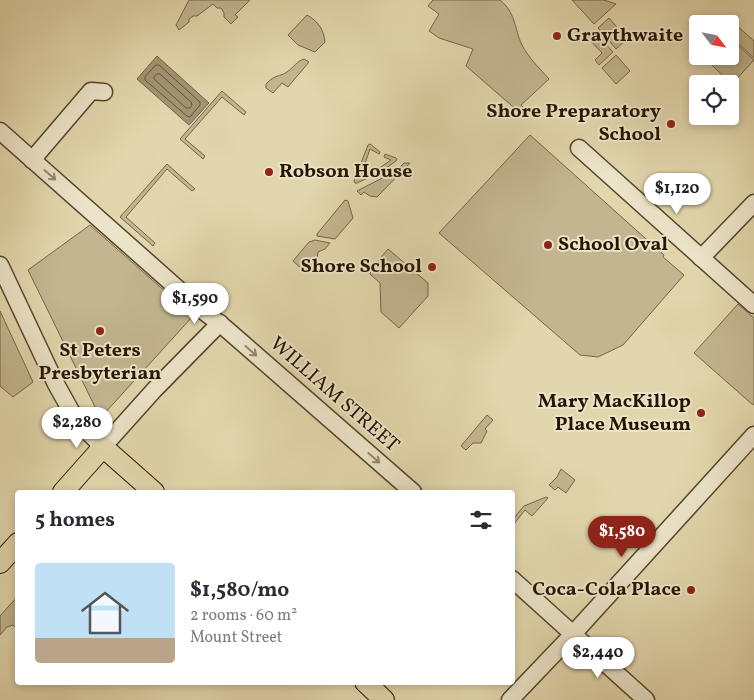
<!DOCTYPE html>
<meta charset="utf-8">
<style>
:root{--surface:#fff;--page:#f2f2f3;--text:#2b2b33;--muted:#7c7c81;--line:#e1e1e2;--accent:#8f2418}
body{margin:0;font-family:Vollkorn,serif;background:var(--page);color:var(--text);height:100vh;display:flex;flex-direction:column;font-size:19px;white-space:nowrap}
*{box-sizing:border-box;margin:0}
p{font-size:16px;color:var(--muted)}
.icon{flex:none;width:28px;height:28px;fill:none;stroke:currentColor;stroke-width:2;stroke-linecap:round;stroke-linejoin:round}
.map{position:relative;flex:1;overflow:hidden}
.details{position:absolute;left:15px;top:490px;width:500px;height:195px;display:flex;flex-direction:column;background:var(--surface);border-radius:5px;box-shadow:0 2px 8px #0003}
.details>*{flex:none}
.needle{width:32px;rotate:122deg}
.controls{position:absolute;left:689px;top:15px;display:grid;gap:10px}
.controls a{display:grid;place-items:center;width:50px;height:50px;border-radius:5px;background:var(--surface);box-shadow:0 2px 8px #0003;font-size:25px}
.price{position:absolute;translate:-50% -42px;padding:0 11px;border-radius:18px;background:#fff;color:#222;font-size:16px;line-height:32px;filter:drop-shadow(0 1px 2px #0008)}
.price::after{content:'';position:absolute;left:50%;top:30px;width:15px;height:11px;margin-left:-8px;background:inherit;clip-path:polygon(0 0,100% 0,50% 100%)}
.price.current{background:var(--accent);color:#fff}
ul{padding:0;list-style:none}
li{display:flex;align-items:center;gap:15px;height:125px;padding:0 20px}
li+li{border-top:1px solid var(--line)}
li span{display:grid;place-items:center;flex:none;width:140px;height:100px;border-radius:5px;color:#555}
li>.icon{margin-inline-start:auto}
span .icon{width:60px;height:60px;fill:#fffc;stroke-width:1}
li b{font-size:21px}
h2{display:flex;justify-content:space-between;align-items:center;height:60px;padding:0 20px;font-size:21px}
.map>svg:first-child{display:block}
</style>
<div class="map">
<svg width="754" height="700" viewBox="0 0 754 700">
<rect width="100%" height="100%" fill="#e2d6ac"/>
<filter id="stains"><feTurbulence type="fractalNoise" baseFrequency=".004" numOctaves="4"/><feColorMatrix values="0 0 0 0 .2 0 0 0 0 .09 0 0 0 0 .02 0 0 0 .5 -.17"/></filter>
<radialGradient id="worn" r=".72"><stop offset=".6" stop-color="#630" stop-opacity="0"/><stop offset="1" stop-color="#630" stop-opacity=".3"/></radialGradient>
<g fill="#c2b58f" stroke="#746548">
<polygon points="189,0 250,0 235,15 238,17 231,24 224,17 224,13 221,8 217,8 213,4 197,16 193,16 189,19 189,22 179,30 176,25"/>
<path d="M433,0H500C516,13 514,28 522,45C528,57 540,69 549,79L521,105L525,109L522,112H519L466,66L473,49L439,38L429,31L439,14L428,6Z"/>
<polygon points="572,0 604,0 616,4 594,24"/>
<path d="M307,15C318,21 324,30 325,42L315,52L298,45L288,35Z"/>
<polygon points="725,15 754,41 754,58 730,36 730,24 718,24"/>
<polygon points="609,18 627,39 616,49 598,28"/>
<polygon points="594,32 613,52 599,65 595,60 602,53 588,38"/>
<polygon points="730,38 754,60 732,84 702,56 730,56"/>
<polygon points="616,55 630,71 616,84 602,68"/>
<path d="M304,59L309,62L288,87L282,83L273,93L266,88V84C275,74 280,77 287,72C294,67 297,61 304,59Z"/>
<polygon points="222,91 246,112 244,115 222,97 185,139 205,156 203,159 180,139"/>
<polygon points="530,135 664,255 663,257 684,275 623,345 598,357 580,355 439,233"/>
<polygon points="370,144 380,152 379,154 370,149 360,178 378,169 391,160 384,157 385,154 396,158 397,160 381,172 357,183 355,183 354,181 368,145"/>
<polygon points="404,163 410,163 377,197 370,196 364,192 361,195 357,191 396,171"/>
<polygon points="167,164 195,189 192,191 167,169 126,217 155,243 153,246 120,217"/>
<polygon points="345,200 348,201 353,218 335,239 317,236 317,234"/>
<polygon points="90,225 193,316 104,414 98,413 28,270"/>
<polygon points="315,240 330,243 325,249 318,252 317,258 305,272 293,261 309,242"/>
<polygon points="388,249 428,283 428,296 399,328 381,312 380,283 370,274 372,268"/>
<polygon points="738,304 754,318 754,403 753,405 694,353"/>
<polygon points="0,311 33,382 13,397 0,386"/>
<polygon points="487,415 493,420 485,429 487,431 481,443 473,443 466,450 461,446"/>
<polygon points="561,469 575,480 566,493 558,487 555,490 549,485 557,477"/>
<polygon points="546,497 548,498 532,516 525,510 513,525 513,519 524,506"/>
<polygon points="17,597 17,629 13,625 7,627 0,635 0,616"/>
</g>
<polygon fill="#a29472" stroke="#706144" points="157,56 209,103 189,125 137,79"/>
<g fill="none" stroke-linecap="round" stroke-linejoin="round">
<g stroke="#645439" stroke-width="1">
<polygon points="156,65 159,65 200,102 200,105 190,117 187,116 145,80 145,77"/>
<polygon points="157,74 160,74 191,102 192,105 190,108 186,108 154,79 154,77"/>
</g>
<defs>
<g id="minor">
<polyline points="0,131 203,311 224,327 413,492"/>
<polyline points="579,148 754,305"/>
<polyline points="32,160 91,91 104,92"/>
<polyline points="701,258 754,203"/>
<polyline points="0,265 56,384 76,420 103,447 155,389 220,323"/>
<polyline points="512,579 646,700"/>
<polyline points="510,700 573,634 754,435"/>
</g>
<g id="major">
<polyline points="63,492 103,447 154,492"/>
<polyline points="0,563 18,543"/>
<polyline points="365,682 384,700"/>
</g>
</defs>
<use href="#minor" stroke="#55452b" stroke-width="19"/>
<use href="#major" stroke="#261500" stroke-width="22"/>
<use href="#minor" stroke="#ece4c9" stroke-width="16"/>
<use href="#major" stroke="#e2d6ac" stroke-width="20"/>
</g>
<defs><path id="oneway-shaft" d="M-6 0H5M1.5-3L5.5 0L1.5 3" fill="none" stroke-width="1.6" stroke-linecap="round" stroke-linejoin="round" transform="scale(1.25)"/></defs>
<g stroke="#93876f">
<use href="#oneway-shaft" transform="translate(50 175) rotate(41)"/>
<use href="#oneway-shaft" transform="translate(251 351) rotate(41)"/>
<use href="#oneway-shaft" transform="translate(374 458) rotate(41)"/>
</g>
<g fill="#8f2418" stroke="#ece4c9" stroke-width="2">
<circle cx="557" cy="36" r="5"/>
<circle cx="671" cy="124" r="5"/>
<circle cx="269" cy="172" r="5"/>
<circle cx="548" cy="245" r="5"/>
<circle cx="432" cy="267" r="5"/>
<circle cx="100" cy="331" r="5"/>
<circle cx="701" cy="413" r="5"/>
<circle cx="691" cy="590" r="5"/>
</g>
<g text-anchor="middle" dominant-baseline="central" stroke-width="4" stroke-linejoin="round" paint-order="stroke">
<g font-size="20" font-weight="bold" fill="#261500" stroke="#ece4c9" text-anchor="end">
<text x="567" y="36" text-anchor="start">Graythwaite</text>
<text x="661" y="112">Shore Preparatory<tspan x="661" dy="23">School</tspan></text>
<text x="279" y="172" text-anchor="start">Robson House</text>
<text x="558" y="245" text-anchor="start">School Oval</text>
<text x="422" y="267">Shore School</text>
<text x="100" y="351" text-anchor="middle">St Peters<tspan x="100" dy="23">Presbyterian</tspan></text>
<text x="691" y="402">Mary MacKillop<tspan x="691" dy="23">Place Museum</tspan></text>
<text x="681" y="590">Coca-Cola Place</text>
</g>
<g font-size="20" fill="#261500" stroke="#ece4c9">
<text transform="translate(334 395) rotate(41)">WILLIAM STREET</text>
</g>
</g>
<rect width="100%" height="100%" filter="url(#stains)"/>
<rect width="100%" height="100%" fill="url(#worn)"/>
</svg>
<div class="controls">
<a><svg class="needle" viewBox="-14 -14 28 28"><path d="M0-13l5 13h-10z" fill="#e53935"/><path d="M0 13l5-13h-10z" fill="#7c7c81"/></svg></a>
<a><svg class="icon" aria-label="locate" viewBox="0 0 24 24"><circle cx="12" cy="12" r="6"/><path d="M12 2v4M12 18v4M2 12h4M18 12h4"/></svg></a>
</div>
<b class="price" style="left:677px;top:215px">$1,120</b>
<b class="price" style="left:195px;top:325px">$1,590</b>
<b class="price" style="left:77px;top:449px">$2,280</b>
<b class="price current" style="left:622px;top:558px">$1,580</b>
<b class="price" style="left:598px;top:679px">$2,440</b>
<section class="details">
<h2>5 homes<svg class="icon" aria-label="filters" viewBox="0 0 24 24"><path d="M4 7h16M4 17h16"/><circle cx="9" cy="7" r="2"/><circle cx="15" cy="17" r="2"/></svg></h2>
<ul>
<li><span style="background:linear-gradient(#bfe0f5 75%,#b9a48a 0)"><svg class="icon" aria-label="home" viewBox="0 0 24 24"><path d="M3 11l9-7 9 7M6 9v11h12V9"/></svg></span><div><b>$1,580/mo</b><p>2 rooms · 60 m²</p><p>Mount Street</p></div></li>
</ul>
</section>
</div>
